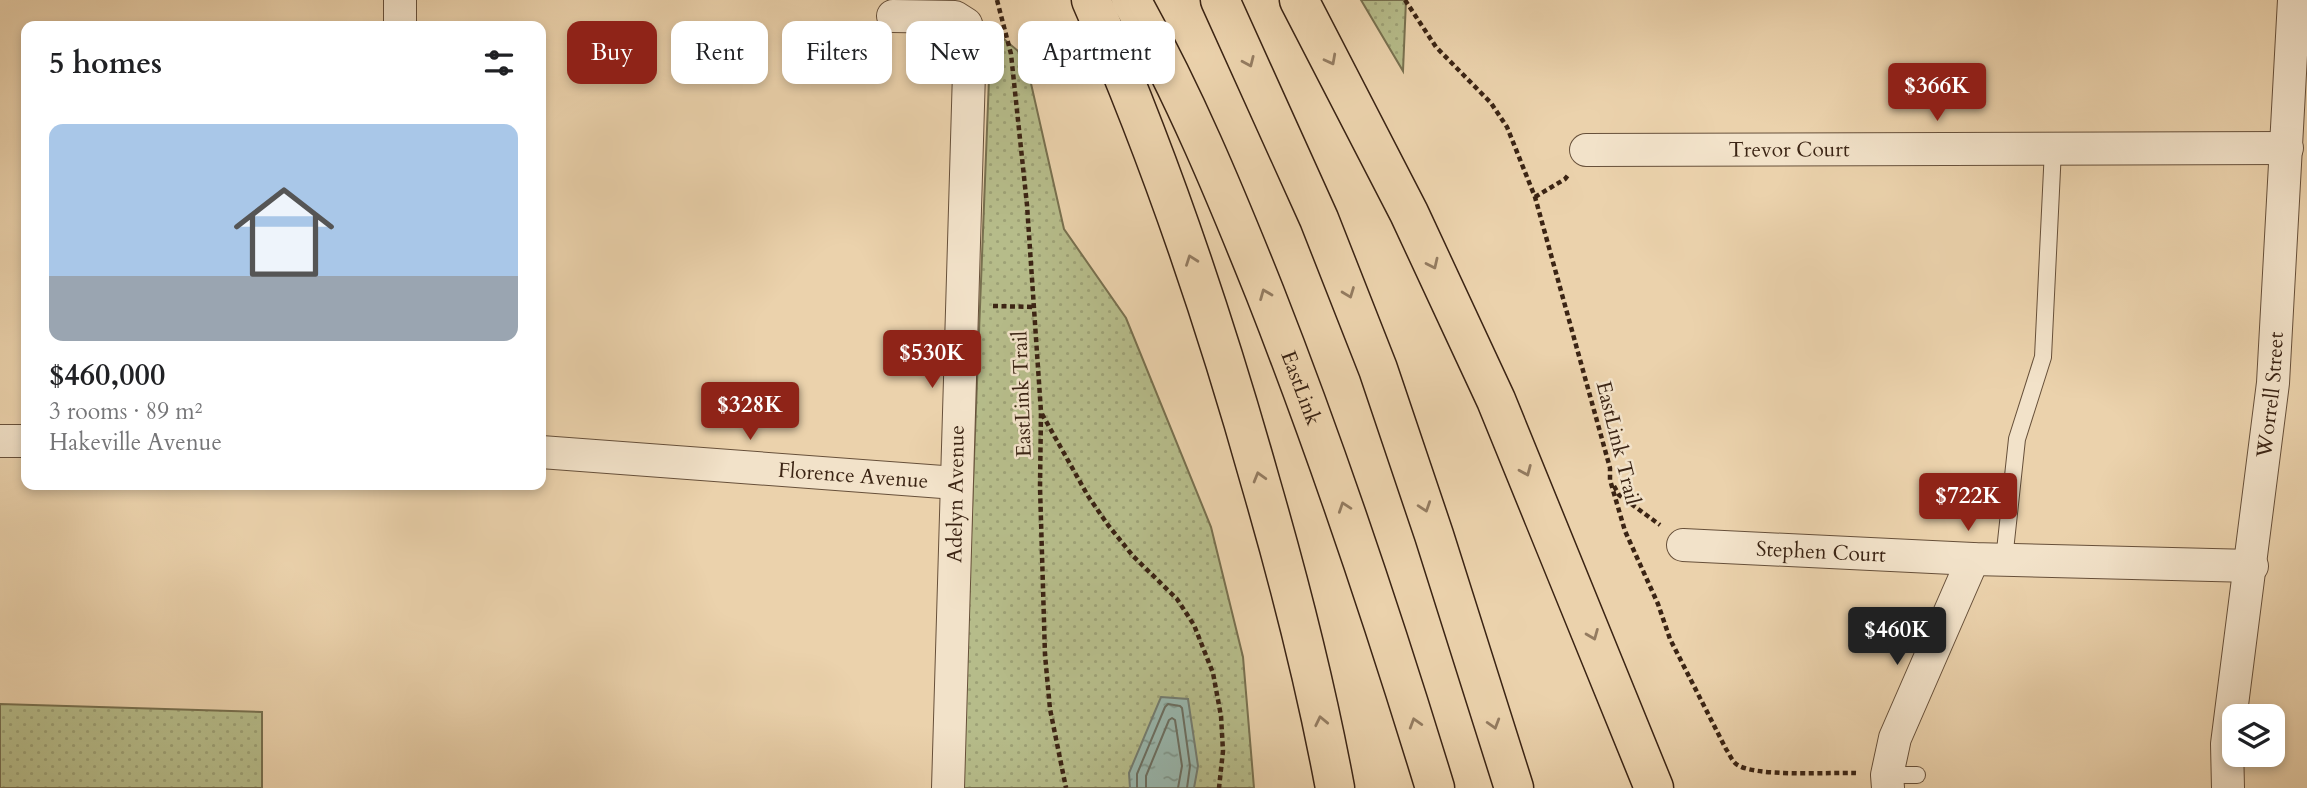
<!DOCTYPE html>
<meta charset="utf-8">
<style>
:root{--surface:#fff;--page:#f6f6f6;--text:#202124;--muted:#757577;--line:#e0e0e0;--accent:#8f2418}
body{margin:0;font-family:Cardo,serif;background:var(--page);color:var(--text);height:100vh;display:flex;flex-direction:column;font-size:26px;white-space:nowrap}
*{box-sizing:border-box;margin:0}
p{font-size:23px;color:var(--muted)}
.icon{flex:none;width:38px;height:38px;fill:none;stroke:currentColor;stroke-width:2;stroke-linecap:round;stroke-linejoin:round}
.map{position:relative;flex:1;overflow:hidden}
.side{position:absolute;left:21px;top:21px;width:525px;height:469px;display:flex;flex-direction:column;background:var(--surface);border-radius:14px;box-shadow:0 4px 10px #0003}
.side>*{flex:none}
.top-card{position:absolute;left:567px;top:21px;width:665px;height:63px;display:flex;gap:14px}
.buttons{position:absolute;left:2222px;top:704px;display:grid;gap:14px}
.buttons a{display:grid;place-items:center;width:63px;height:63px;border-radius:14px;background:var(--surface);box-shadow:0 4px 10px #0003;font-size:35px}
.price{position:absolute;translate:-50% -60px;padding:0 16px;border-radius:7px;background:var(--accent);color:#fff;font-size:23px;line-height:46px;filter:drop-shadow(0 2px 4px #0008)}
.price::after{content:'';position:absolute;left:50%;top:42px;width:21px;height:16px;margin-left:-10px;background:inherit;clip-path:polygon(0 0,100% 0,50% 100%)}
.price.selected{background:#222;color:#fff}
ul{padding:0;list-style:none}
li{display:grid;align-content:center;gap:14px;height:371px;padding:0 28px}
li+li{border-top:2px solid var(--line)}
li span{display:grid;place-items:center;height:217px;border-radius:14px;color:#555}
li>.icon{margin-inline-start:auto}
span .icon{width:126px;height:126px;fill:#fffc;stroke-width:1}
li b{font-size:30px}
h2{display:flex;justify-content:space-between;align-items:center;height:84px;padding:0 28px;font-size:30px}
.pill{padding:0 24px;border-radius:14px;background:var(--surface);box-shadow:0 4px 10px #0003;font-size:24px;line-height:63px}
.pill.selected{background:var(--accent);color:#fff}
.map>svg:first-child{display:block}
</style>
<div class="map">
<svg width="2307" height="788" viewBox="0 0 2307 788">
<defs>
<pattern id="grass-dots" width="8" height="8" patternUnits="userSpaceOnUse" patternTransform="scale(1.75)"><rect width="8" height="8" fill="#b6bc8a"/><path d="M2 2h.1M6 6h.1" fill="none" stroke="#9da176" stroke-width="1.8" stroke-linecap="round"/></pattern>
<pattern id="water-ripples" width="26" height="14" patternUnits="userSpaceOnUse" patternTransform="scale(1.75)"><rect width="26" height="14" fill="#98b7ae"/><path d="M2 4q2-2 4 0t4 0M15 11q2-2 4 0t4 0" fill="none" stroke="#7d958c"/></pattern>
</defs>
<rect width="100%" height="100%" fill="#ebd2ac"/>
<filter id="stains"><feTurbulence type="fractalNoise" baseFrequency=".00286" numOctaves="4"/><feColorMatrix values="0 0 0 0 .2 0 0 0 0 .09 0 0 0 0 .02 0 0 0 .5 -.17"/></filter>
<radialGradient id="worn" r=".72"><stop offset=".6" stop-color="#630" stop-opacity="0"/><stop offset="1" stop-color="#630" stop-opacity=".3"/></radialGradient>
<g fill="url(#grass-dots)" stroke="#78704f" stroke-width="2">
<polygon points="1361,0 1406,0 1403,71"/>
<polygon points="991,28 1025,57 1064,229 1126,318 1211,527 1243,657 1254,788 961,788"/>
<polygon points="0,704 262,712 262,788 0,788"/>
</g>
<polygon fill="url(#water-ripples)" stroke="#737c70" stroke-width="2" points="1161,697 1188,699 1198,766 1194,788 1130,788 1129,773"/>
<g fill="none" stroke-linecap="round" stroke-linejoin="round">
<g stroke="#6a6e61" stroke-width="2">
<polyline points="1137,788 1137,774 1165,707 1168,704 1180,706 1182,708 1190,766 1187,788"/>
<polyline points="1146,788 1146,776 1169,720 1172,718 1175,720 1182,766 1178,788"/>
</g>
<defs>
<g id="lane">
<polyline points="2004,560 2017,439 2043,357 2053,149"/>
<polyline points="1887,775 1917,775"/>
</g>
<g id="street">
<polyline points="893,16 955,17 966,24 970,38 948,788"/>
<polyline points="400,26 400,0"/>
<path id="s1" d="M1586,150L2287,148"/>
<polyline points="0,441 26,441"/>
<path id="s2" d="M541,452L956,483"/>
<path id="s3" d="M1683,545L1973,559L2252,566"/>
<polyline points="1888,788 1887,775 1895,738 1973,559"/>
<path id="s4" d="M2228,788L2227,744L2273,383L2294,0"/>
</g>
<g id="highway">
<path d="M1091,0C1160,157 1215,320 1261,484C1290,584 1316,686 1335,788"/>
<path id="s5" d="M1131,0C1184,94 1225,193 1265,293C1329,456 1384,621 1435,788"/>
<polyline points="1220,0 1319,219 1378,369 1434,535 1514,788"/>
<polyline points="1299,0 1409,213 1496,400 1654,788"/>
</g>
</defs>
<use href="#lane" stroke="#67503a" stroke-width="18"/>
<use href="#street" stroke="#67503a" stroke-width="34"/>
<use href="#highway" stroke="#3b2414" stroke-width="41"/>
<g stroke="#3b2414" stroke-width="4.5" stroke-dasharray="5 3.5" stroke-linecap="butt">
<polyline points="997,0 1011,54 1027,205 1041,412 1040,487 1045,655 1050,709 1066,788"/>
<path d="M1405,0L1436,47L1491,103L1507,127L1535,197L1610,468V480L1625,531L1658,604L1670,639L1726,749C1729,753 1731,759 1735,763C1750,778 1831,772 1856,773"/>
<polyline points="1535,197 1565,179 1569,174"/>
<polyline points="993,306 1034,307"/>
<polyline points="1042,414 1088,496 1108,525 1133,556 1177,599 1194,625 1213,673 1221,716 1223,751 1219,788"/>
<polyline points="1614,486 1619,495 1660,525"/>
</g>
<use href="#lane" stroke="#f2e2c9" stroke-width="16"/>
<use href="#street" stroke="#f2e2c9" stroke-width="32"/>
<use href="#highway" stroke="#ebd2ac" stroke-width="38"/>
</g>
<defs><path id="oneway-chevron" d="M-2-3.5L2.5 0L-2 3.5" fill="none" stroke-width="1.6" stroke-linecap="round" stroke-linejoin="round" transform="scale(1.75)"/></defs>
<g stroke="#937b60">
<use href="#oneway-chevron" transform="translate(1331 60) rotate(62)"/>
<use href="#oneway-chevron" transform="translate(1249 62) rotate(66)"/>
<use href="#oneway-chevron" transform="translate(1191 260) rotate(-110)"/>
<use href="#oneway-chevron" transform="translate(1433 264) rotate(65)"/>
<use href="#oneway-chevron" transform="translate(1349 293) rotate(69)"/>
<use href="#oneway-chevron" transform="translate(1265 294) rotate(-112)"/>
<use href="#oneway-chevron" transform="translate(1526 471) rotate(67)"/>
<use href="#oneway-chevron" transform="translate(1259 477) rotate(-106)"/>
<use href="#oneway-chevron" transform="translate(1344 507) rotate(-109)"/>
<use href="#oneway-chevron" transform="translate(1425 507) rotate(71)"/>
<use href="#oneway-chevron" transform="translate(1593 635) rotate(68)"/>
<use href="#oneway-chevron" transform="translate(1321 721) rotate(-102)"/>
<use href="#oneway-chevron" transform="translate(1415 723) rotate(-107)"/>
<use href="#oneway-chevron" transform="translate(1494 724) rotate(73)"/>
</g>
<g text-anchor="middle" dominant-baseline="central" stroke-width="5" stroke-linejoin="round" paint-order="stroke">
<g font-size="21" fill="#3b2414" stroke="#f2e2c9">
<text stroke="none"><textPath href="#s1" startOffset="203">Trevor Court</textPath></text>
<text stroke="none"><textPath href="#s5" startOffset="424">EastLink</textPath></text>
<text transform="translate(1022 394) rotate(-92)">EastLink Trail</text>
<text stroke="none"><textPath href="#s4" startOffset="396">Worrell Street</textPath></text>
<text transform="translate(1618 443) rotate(76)">EastLink Trail</text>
<text stroke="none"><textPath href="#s2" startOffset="313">Florence Avenue</textPath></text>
<text transform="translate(956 494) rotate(-89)">Adelyn Avenue</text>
<text stroke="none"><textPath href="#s3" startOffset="138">Stephen Court</textPath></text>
</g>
</g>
<rect width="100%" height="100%" filter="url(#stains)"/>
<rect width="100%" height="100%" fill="url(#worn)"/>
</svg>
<div class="buttons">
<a><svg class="icon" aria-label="layers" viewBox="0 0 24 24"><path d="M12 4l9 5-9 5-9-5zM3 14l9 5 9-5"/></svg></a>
</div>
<b class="price" style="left:1937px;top:123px">$366K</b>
<b class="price" style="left:932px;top:390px">$530K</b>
<b class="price" style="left:750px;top:442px">$328K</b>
<b class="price" style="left:1968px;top:533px">$722K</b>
<b class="price selected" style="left:1897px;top:667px">$460K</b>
<div class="top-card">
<a class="pill selected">Buy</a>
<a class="pill">Rent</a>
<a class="pill">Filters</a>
<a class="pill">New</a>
<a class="pill">Apartment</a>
</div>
<section class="side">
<h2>5 homes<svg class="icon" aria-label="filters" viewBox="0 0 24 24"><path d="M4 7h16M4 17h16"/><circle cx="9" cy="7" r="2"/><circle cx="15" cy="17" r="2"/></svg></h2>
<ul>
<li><span style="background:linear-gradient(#a9c7e8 70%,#9aa5b1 0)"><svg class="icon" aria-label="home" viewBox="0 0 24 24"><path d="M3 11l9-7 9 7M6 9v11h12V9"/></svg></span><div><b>$460,000</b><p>3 rooms · 89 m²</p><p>Hakeville Avenue</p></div></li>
</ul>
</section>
</div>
